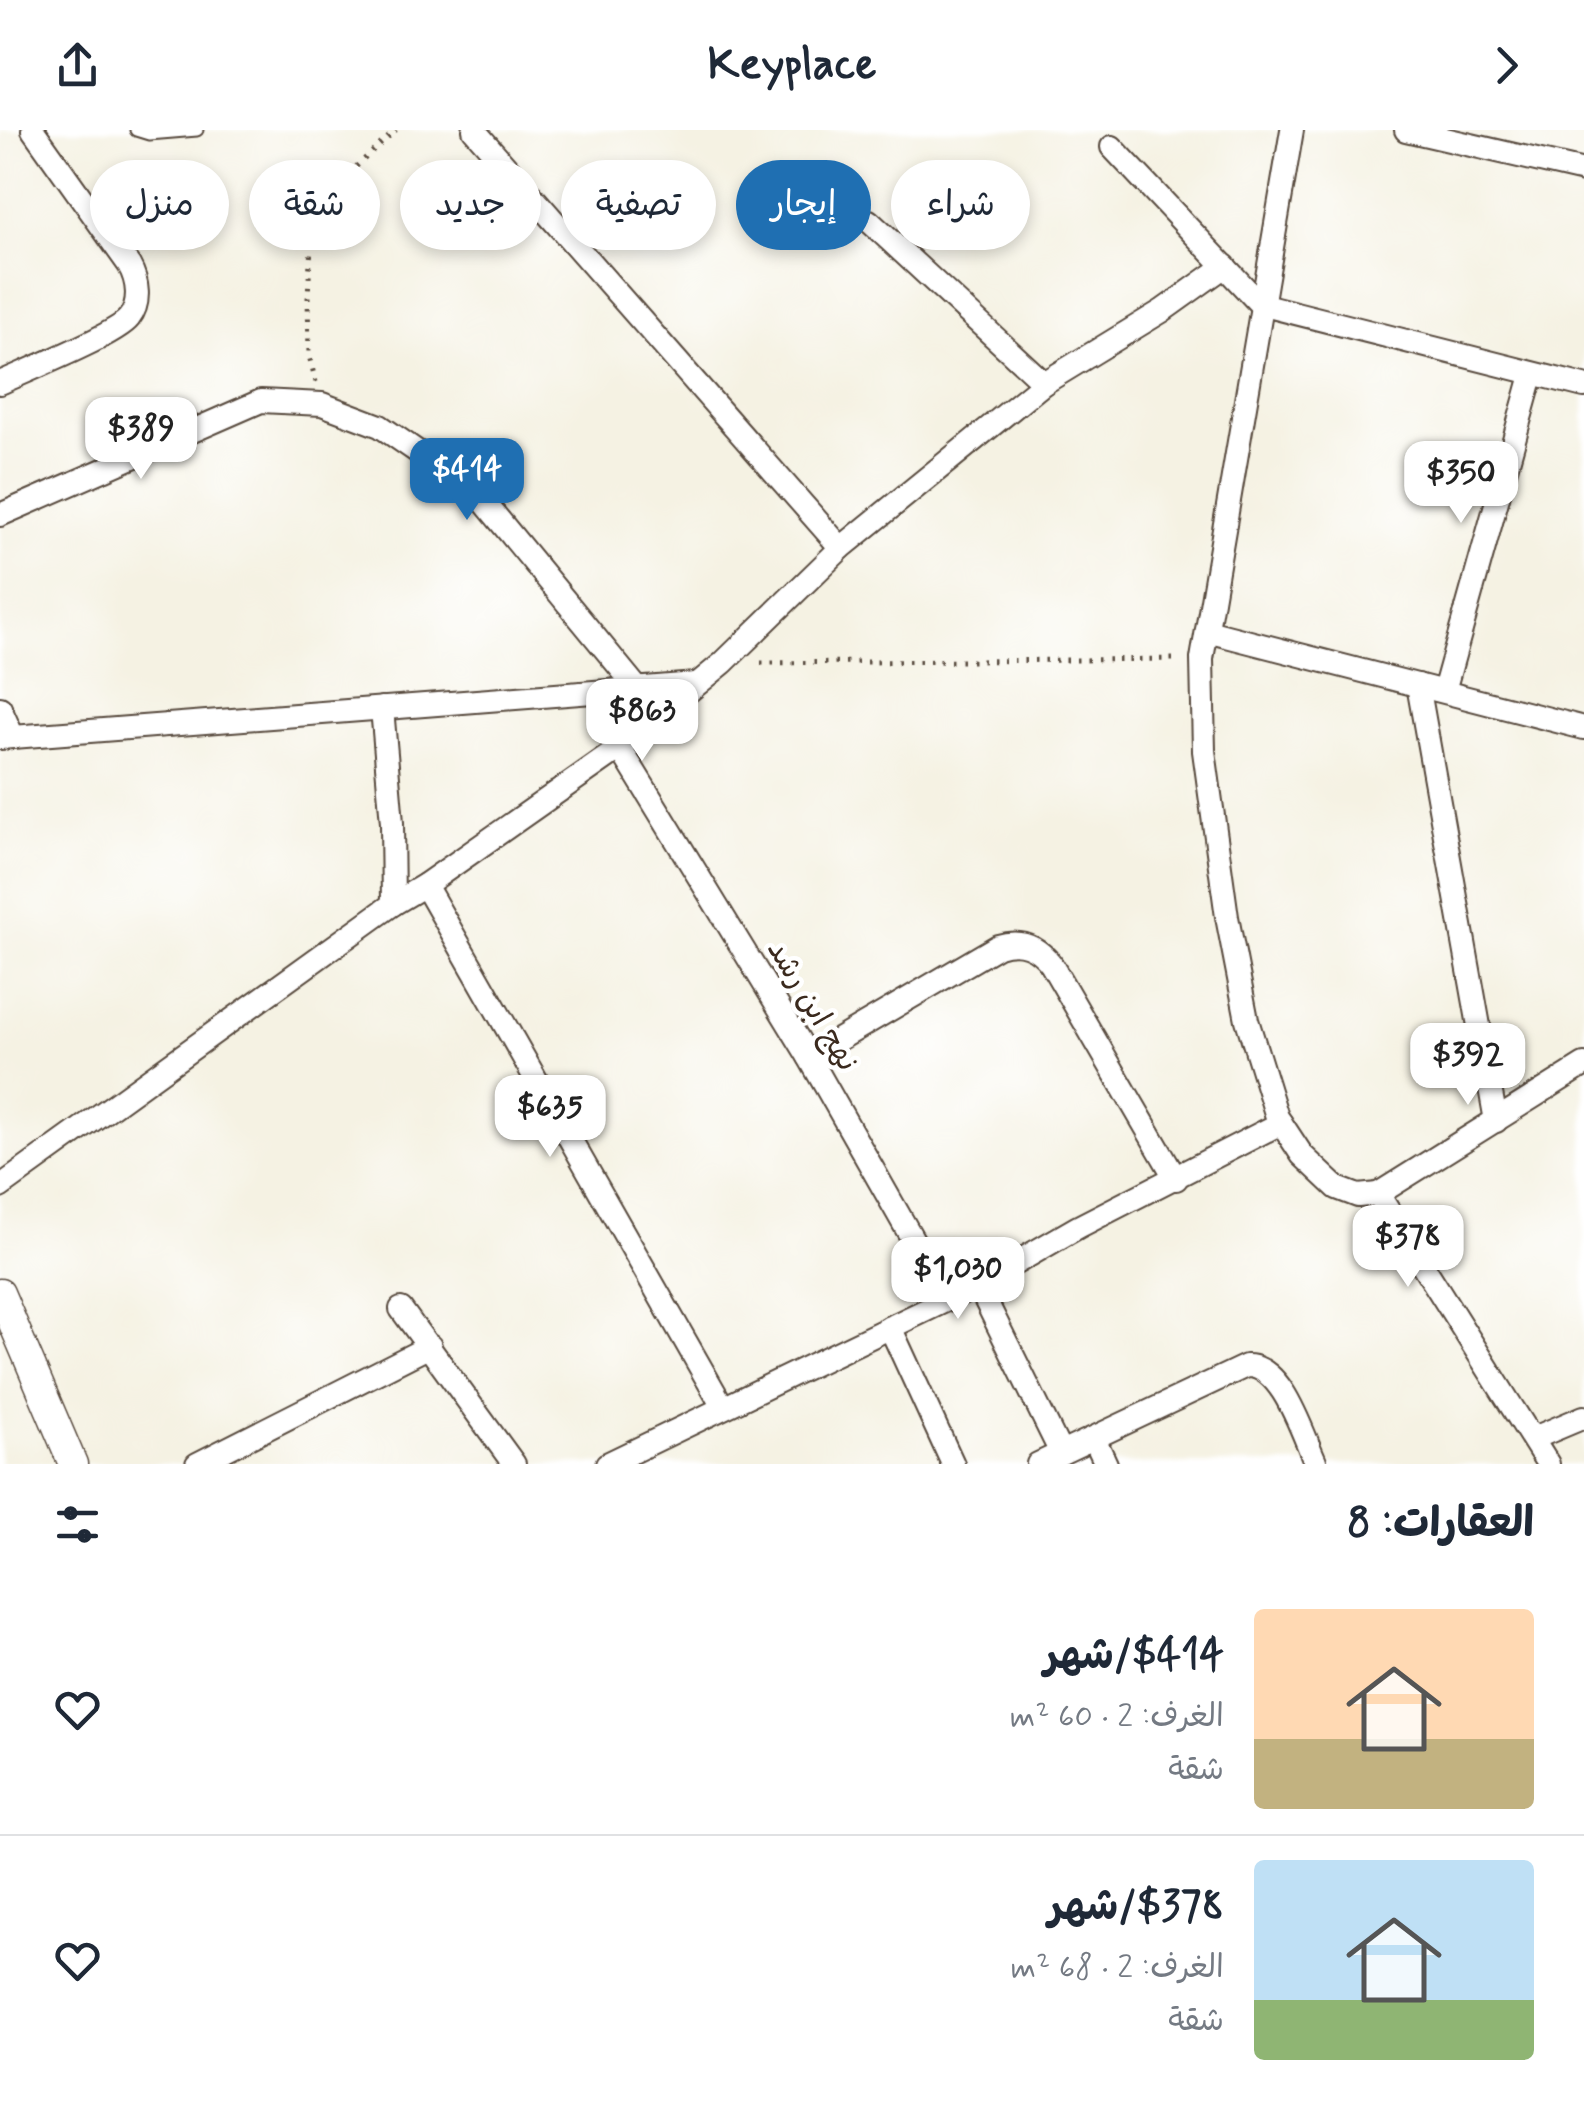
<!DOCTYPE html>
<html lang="ar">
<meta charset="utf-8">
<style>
:root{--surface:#fff;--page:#f6f6f7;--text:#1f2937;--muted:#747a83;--line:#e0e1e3;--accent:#1f6fb2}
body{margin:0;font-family:Mynerve,"Playpen Sans Arabic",sans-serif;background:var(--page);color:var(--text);direction:rtl;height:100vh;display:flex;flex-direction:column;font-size:38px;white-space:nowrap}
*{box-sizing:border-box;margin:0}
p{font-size:32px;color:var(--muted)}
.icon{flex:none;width:55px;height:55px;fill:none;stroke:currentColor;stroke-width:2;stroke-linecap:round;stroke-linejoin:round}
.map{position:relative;height:1334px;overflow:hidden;direction:ltr}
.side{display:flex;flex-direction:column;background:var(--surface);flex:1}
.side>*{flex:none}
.hud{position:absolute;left:30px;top:30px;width:1000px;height:90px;direction:rtl;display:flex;gap:20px}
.price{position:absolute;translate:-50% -85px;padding:0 22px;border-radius:20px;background:#fff;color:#222;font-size:32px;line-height:65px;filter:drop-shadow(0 2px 5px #0008)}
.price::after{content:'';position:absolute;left:50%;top:60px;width:30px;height:22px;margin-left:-15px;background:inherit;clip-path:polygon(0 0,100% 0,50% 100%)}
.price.current{background:var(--accent);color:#fff}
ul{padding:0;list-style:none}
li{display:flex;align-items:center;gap:30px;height:250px;padding:0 50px}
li+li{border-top:2px solid var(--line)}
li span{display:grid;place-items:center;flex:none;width:280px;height:200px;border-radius:10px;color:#555}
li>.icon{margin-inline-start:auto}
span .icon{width:120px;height:120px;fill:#fffc;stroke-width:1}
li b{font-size:42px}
h2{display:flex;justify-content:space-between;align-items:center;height:120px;padding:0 50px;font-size:42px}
.pill{padding:0 35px;border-radius:45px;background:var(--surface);box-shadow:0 5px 15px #0003;font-size:35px;line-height:90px}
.pill.current{background:var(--accent);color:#fff}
header{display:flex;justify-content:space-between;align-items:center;height:130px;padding:0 50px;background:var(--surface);font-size:45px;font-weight:700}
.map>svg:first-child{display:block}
</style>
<header><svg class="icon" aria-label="forward" viewBox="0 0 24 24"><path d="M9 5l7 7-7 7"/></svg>Keyplace<svg class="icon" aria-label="share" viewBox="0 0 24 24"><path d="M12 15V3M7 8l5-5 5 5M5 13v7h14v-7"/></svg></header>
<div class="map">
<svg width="1584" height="1334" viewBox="0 0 1584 1334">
<rect width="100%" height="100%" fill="#fff"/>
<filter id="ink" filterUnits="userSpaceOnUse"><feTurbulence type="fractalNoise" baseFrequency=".01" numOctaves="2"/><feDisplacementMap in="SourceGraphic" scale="20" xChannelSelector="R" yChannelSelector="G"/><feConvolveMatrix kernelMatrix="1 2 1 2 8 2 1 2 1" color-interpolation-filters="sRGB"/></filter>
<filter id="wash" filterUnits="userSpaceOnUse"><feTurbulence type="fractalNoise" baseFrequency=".0048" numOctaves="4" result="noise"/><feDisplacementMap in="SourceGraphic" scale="40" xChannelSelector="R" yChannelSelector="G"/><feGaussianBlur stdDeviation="2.25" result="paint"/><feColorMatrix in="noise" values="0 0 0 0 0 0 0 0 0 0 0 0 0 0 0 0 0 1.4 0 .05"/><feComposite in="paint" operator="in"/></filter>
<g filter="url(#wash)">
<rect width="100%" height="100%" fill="#f5f2e3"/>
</g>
<g filter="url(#ink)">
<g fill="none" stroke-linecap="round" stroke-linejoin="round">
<defs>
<polyline id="service" points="136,0 149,4 197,0"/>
<g id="minor">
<polyline points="474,0 841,418"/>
<polyline points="1292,0 1202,529 1204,621 1227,787 1247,890 1277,987 1302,1025 1337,1058 1358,1066 1378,1064 1548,1334"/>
<polyline points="1406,0 1584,41"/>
<polyline points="1112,17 1260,174 1584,256"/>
<polyline points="869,91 1044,253"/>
<path d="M0,253C24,242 116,205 129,188C141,173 138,151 129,135L33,0"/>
<polyline points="0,385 261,271 322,274 380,296 476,362 637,558"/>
<polyline points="1207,501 1584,598"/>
<polyline points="1418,555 1496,991"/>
<polyline points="1444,561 1532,245"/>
<polyline points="0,578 13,607"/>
<polyline points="382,578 392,693 393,774"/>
<polyline points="0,608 696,554"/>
<polyline points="620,618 809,927 946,1168"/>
<polyline points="425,755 723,1277"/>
<path d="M809,927L998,816C1021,809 1037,816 1051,834L1176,1049"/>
<polyline points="0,1057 393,774 425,755 620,618 723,533 841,418 1044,253 1162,181 1225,136"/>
<polyline points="1378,1064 1584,935"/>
<polyline points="978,1155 1061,1323"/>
<polyline points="401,1179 514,1334"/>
<polyline points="890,1197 953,1334"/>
<polyline points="1094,1308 1106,1334"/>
<polyline points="1534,1308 1584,1287"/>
<polyline points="197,1334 430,1216"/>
<polyline points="607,1334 978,1155 1078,1097 1281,993"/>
<path d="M1038,1334L1246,1236C1282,1234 1302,1303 1315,1331"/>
</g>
<polyline id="tertiary" points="0,1163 73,1334"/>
</defs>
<use href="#service" stroke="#57483c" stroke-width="15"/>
<use href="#minor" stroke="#57483c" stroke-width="26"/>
<use href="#tertiary" stroke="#57483c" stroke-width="31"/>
<g stroke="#57483c" stroke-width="5" stroke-dasharray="2.5 8" stroke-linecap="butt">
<polyline points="316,252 309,226 308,165 312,99 348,44 396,0"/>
<polyline points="761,533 1180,529"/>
</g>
<use href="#service" stroke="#fff" stroke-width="11"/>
<use href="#minor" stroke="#fff" stroke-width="22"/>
<use href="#tertiary" stroke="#fff" stroke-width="28"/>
</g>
</g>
<g text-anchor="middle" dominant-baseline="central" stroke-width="9" stroke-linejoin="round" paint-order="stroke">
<g font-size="30" fill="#3b2a1e" stroke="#fff">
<text transform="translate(812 876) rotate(59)">نهج ابن رشد</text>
</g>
</g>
</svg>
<b class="price" style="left:141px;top:352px">$389</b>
<b class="price current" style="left:467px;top:393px">$414</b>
<b class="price" style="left:1461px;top:396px">$350</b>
<b class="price" style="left:642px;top:634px">$863</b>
<b class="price" style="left:1468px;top:978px">$392</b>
<b class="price" style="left:550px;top:1030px">$635</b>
<b class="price" style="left:1408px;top:1160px">$378</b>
<b class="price" style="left:958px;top:1192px">$1,030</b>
<div class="hud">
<a class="pill">شراء</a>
<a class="pill current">إيجار</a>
<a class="pill">تصفية</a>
<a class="pill">جديد</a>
<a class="pill">شقة</a>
<a class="pill">منزل</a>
</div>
</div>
<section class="side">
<h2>العقارات: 8<svg class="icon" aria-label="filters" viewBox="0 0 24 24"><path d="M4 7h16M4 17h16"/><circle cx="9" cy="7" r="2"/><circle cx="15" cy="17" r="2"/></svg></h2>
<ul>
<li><span style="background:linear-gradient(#ffd9b3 65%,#c2b280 0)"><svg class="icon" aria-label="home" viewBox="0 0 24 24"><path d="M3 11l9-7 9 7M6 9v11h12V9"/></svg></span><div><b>$414/شهر</b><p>الغرف: 2 · 60 m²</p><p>شقة</p></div><svg class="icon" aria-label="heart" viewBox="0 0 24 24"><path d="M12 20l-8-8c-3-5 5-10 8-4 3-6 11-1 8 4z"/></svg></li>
<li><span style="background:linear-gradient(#bfe0f5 70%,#8fb573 0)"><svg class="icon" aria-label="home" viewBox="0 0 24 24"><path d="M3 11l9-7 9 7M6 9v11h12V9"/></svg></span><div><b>$378/شهر</b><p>الغرف: 2 · 68 m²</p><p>شقة</p></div><svg class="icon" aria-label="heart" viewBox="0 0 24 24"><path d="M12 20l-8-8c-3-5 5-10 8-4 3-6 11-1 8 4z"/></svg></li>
</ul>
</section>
